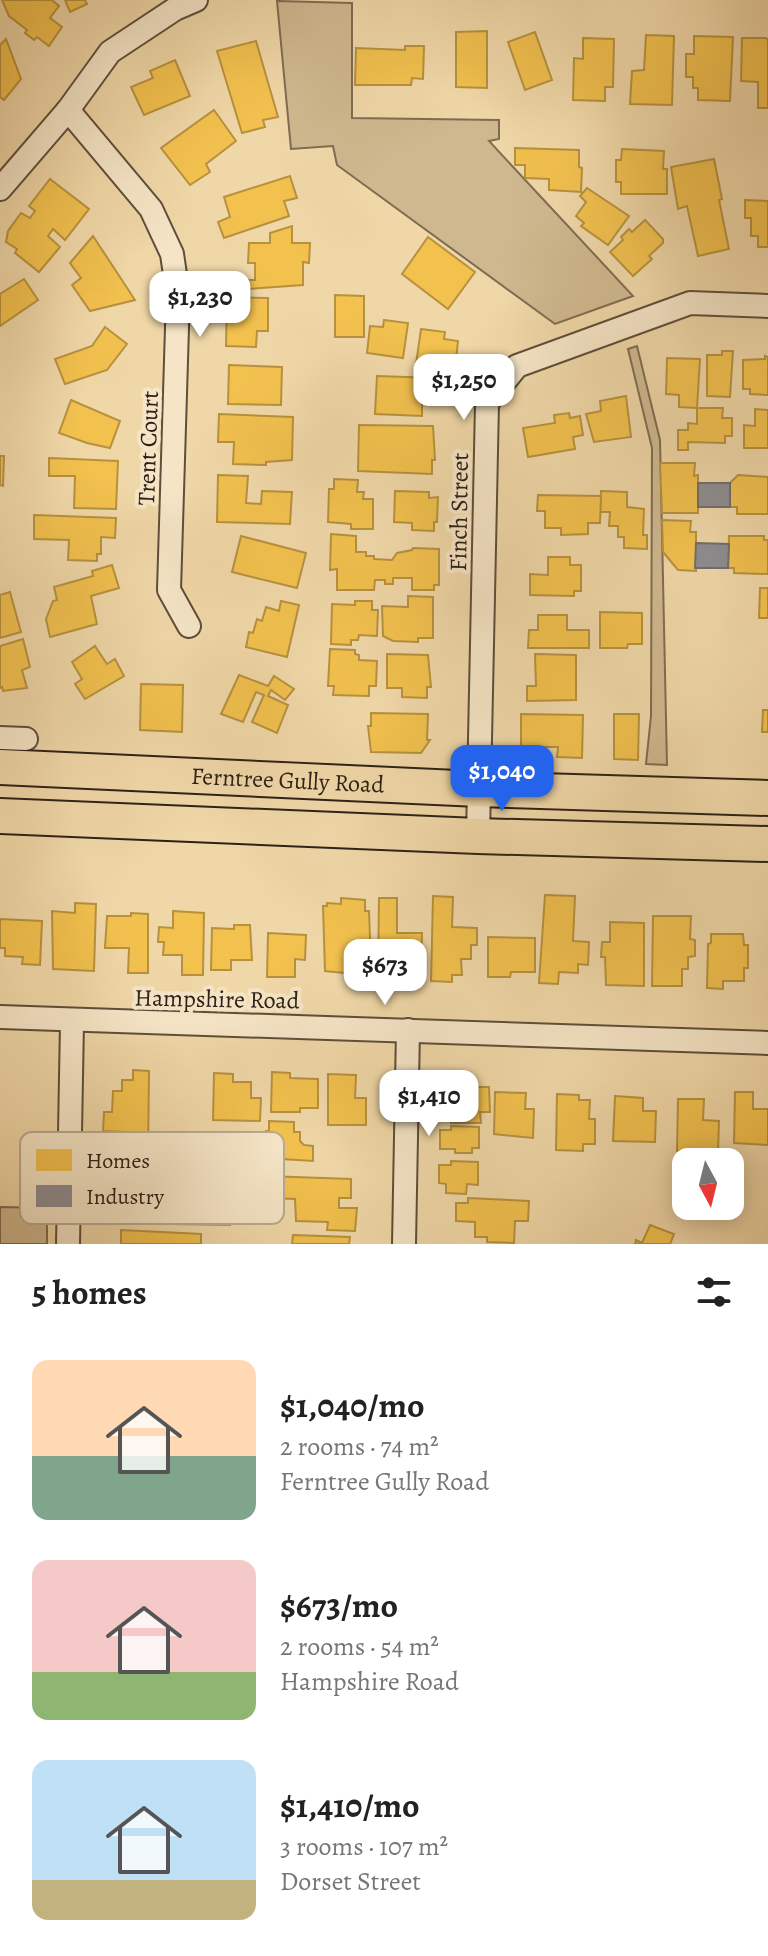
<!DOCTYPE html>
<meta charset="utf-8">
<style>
:root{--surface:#fff;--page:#f2f2f2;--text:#222;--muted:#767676;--accent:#2563eb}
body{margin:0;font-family:Alegreya,serif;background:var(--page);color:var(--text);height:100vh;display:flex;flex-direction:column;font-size:30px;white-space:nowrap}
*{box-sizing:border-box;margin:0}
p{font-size:26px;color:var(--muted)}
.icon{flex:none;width:44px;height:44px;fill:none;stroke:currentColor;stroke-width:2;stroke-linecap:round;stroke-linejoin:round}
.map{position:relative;height:1244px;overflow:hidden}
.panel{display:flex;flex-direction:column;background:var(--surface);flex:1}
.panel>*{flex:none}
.needle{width:52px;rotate:173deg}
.controls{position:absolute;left:672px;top:1148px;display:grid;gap:16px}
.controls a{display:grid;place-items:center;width:72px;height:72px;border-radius:16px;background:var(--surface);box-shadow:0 4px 20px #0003;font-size:40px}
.price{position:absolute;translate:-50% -68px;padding:0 18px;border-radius:16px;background:#fff;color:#222;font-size:26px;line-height:52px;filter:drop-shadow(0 2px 4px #0008)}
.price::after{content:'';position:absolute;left:50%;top:48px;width:24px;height:18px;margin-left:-12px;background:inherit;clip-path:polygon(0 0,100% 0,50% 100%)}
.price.selected{background:var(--accent);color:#fff}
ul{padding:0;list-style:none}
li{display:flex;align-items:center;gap:24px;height:200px;padding:0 32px}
li span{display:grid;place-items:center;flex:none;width:224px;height:160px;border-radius:16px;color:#555}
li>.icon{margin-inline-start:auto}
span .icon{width:96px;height:96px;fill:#fffc;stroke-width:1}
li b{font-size:34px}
h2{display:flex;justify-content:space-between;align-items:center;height:96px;padding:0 32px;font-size:34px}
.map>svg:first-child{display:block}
</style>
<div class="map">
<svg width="768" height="1244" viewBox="0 0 768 1244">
<rect width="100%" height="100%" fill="#f0d7a7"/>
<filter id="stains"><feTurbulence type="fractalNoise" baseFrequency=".0025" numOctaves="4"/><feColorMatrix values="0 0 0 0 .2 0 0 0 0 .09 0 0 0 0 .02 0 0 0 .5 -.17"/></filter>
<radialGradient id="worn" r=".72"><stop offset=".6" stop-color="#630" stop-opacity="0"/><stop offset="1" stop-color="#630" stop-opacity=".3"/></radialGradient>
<g fill="#cfb88f" stroke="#7e6c53" stroke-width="2">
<polygon points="277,1 352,3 352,118 499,120 499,139 489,141 633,296 555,324 337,165 333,146 291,149"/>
<polygon points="637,346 660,440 667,765 646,764 651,716 652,448 628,349"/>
<polygon points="0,1207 47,1208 47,1244 0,1244"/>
</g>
<g fill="#f2c14e" stroke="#b7913e" stroke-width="2">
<polygon points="2,0 52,0 59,6 50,18 62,27 49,46 37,37 34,40 25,33 27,30 9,16"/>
<polygon points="65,0 85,0 87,4 70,12"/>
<polygon points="487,31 487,88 456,87 456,32"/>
<polygon points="535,32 552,80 525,90 508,42"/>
<polygon points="646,35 674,36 672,105 630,104 632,71 644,70"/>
<polygon points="694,36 733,37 730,101 698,100 698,88 693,88 693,77 686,77 686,54 694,54"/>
<polygon points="583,38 614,39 613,87 605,87 605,101 573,100 574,58 583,59"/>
<polygon points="742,38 766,38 768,40 768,108 758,108 758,82 741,81"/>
<polygon points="6,39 21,79 4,100 0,97 0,45"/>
<polygon points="256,41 278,117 263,120 265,127 242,133 217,51"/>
<polygon points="405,46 424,46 423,79 412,78 411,85 355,85 356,48 405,50"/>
<polygon points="175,60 190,96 144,115 131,87 153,78 150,71"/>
<polygon points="214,110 236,141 206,164 210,172 190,185 161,148"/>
<polygon points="515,148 579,150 579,167 582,168 581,192 549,190 549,179 525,178 525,165 515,165"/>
<polygon points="622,149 664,151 663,169 667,169 667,194 621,194 621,182 616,182 616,160 621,160"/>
<polygon points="714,159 722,199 719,200 729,249 698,256 687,206 678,209 671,167"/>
<polygon points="290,176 297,198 284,201 289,216 224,238 218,222 230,217 224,197"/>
<polygon points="50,179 89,209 65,240 53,229 48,236 60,247 39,272 15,253 17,249 6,242 8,231 21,213 30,218 35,211 29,206"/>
<polygon points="587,188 629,216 608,245 581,226 584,223 576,216 586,202 580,196"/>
<polygon points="745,200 768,201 768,247 758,247 758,236 751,236 751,218 745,218"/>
<polygon points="645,220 663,239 663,243 649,256 652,259 633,276 610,252 623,240 621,237 629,229 632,232"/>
<polygon points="292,226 292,243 310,243 309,263 303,262 303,285 248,289 247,280 255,280 255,263 248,263 249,243 270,243 270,233"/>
<polygon points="93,236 135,300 90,311 72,285 81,278 70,263"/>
<polygon points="428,237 475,272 448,309 402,274"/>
<polygon points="24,279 38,300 0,326 0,294"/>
<polygon points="335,295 364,296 364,337 335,337"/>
<polygon points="227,297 268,298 268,331 257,331 256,347 226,346"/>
<polygon points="384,320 408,323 403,358 367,353 370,326 383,327"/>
<polygon points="105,327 127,344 107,370 65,384 55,359 92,346"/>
<polygon points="421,329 445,332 444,339 458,341 455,368 416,364"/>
<polygon points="722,351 733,351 730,397 707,396 707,355 722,355"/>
<polygon points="765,356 768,357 768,395 750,394 750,389 743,389 743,360 765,359"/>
<polygon points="667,358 700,359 697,408 679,407 679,395 666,394"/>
<polygon points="229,365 282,367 281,405 228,404"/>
<polygon points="377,376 435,378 434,396 422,396 422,416 375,414"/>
<polygon points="626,396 631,437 594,442 586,414 601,411 600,401"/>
<polygon points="71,400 120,421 110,448 87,443 59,433"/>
<polygon points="697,408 723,408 722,418 732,418 732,436 725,436 725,443 688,442 688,450 678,450 678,430 688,430 688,423 697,424"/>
<polygon points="755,409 768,410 768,448 744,448 744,425 755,426"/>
<polygon points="569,413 570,418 580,416 583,435 573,437 575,449 528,457 523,428 555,423 554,415"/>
<polygon points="219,414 293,417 292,460 266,462 266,465 233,464 234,442 218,442"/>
<polygon points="359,425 433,426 435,460 432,460 432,474 358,471"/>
<polygon points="0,456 4,456 3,486 0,485"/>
<polygon points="49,458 118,461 116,509 74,508 75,476 49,476"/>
<polygon points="660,463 695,463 694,476 698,475 698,513 662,513"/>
<polygon points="218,475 248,476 246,503 261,504 262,491 292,492 290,524 217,522"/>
<polygon points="738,475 768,477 768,514 737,514 737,507 730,507 730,483"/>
<polygon points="334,479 358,480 357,492 364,492 363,499 373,499 373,529 351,529 351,524 328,522 329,489 334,489"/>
<polygon points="395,491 429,492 429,498 438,497 437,522 434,522 434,531 412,530 412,523 394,522"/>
<polygon points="601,491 627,492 627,507 644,509 643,535 647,535 647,549 624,548 624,537 618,537 618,526 609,526 610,512 600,512"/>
<polygon points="538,495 601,496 600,523 588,523 588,534 561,535 561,528 545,528 545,511 537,511"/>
<polygon points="34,515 116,518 115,538 101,537 101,554 97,554 97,561 68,560 69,540 34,539"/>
<polygon points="662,520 691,521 690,532 696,532 696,571 678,570 663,552"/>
<polygon points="331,534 356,536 356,552 366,552 366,556 374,556 374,559 392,560 397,553 412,550 413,548 439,549 439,585 434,585 434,590 412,590 412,578 393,578 393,584 385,584 385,580 375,580 374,590 337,590 337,569 330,570"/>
<polygon points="241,536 306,553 297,588 232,572"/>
<polygon points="729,536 764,536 764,540 768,540 768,574 734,573 734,568 728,568"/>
<polygon points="548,557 570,557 570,565 581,565 581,591 574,591 574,596 530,595 530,574 548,575"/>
<polygon points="112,565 119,588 91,596 97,624 50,637 46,619 53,601 57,600 54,587 93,576 92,571"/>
<polygon points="760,588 768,588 768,618 759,618"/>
<polygon points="10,592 21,632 0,638 0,595"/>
<polygon points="408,596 433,597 433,638 418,638 418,642 393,641 383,636 382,606 408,607"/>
<polygon points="281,601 299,605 287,657 246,647 249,632 253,633 257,619 262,621 266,607 279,611"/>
<polygon points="355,601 372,601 372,610 378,610 377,636 359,635 358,640 351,640 351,645 331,644 332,604 355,605"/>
<polygon points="600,612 642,613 642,644 628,644 627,648 600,648"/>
<polygon points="538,615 567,615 567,630 589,630 589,648 528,648 529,630 538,630"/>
<polygon points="23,639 30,667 22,670 27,688 3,691 2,687 0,688 0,646"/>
<polygon points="95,646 107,664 115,659 124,676 85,699 75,684 82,679 72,662"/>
<polygon points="330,649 355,650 355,654 359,655 359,660 377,661 376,686 369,686 369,696 333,695 334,686 328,686"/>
<polygon points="387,654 428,655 431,687 427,687 427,698 402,697 402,688 387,688"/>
<polygon points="535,654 576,655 576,700 527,701 527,686 536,686"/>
<polygon points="239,675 268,686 274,676 294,689 285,700 271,690 268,696 288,705 277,733 252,722 264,695 256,692 243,722 221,714"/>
<polygon points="141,684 183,685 182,732 140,730"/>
<polygon points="763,710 768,710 768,732 762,732"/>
<polygon points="371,713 428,714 427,740 430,740 421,753 371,752 368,726 371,726"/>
<polygon points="521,714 583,715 582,758 557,757 558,747 521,747"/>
<polygon points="614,714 639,714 638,760 614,759"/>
<polygon points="545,895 575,896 573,941 589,942 588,965 578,964 578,973 559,972 558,984 539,983"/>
<polygon points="433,896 453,897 452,927 477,928 477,945 471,945 471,959 461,959 462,975 452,975 452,982 431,981"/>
<polygon points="341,898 365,900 365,911 369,911 371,965 355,965 354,974 325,971 323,906 327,906 327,903 341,904"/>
<polygon points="379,898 397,898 397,933 422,933 421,965 395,965 395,975 378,975"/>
<polygon points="75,903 96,904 94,971 53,969 52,911 75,913"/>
<polygon points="173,911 204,913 203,975 182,975 182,955 163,955 164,942 158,942 159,927 173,928"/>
<polygon points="131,913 148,914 148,973 128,973 129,948 105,948 107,916 131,916"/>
<polygon points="653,916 691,916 690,939 695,940 695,956 688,957 688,969 682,969 682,986 652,986"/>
<polygon points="0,919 42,921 40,965 22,964 23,957 5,956 5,948 0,948"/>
<polygon points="610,922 644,923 644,986 606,985 605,957 601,957 602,942 610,942"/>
<polygon points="234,925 250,925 252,960 231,960 231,970 211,970 212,928 234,929"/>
<polygon points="268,933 306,935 305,960 295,959 295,977 267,977"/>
<polygon points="711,934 743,934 744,945 748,945 748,968 744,968 744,981 723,981 723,989 707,988 708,944 711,943"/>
<polygon points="488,937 535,938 535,972 511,972 510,977 488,977"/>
<polygon points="133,1070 149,1071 148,1153 126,1152 126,1132 103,1131 104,1112 112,1112 113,1091 122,1091 122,1080 133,1080"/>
<polygon points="272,1072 290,1073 290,1078 318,1079 318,1108 300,1108 300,1112 271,1112"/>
<polygon points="214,1073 233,1074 233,1082 251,1082 251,1098 261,1098 260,1121 213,1120"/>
<polygon points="328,1074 356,1075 355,1098 366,1098 366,1125 328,1125"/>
<polygon points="439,1087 489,1087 490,1112 480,1112 481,1123 451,1123 452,1107 447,1107 448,1104 439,1103"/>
<polygon points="495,1092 526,1093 525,1109 534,1109 533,1138 494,1134"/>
<polygon points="735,1092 753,1092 753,1109 768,1109 768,1145 734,1143"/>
<polygon points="557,1094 579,1095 579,1100 590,1100 589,1119 595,1119 595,1144 583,1144 583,1151 556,1150"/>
<polygon points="615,1096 643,1098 643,1111 656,1111 655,1142 613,1141"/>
<polygon points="678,1099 704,1099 703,1120 719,1121 718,1152 677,1151"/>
<polygon points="269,1121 294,1122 294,1132 300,1132 300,1141 304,1145 313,1146 313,1161 265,1158 266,1131 269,1131"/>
<polygon points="451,1126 479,1127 479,1148 472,1148 472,1153 455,1153 455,1149 440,1149 440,1130 451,1130"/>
<polygon points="451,1161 478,1162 478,1185 467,1184 466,1194 446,1193 446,1184 439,1183 439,1165 451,1165"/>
<polygon points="202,1171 225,1171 225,1177 248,1176 248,1211 229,1210 230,1225 171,1224 171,1222 158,1222 159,1202 142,1202 142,1215 112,1215 112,1181 164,1182 164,1193 173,1192 173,1204 193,1204 193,1200 197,1201 197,1191 201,1191"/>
<polygon points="266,1176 351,1179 351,1198 339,1198 339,1208 357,1208 355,1231 327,1230 328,1222 296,1221 295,1199 267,1198"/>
<polygon points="468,1198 529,1201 528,1221 515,1221 514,1243 487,1242 487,1237 475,1237 475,1222 456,1221 456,1203 468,1203"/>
<polygon points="650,1225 674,1234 670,1244 635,1244 636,1240 642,1243"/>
<polygon points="121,1230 201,1234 201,1244 121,1244"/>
<polygon points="293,1235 350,1237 349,1244 292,1244"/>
</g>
<g fill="#8d8d92" stroke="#706d6d" stroke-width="2">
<rect x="698" y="483" width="32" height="24"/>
<polygon points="696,543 729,544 728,568 695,568"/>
</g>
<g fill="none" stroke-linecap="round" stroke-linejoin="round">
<defs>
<g id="street">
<polyline points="68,110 151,209 172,254 178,295 169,590 189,626"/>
<polyline points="0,189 68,110 110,52 175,9 196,0"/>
<polyline points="0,738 26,739"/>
<polyline points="478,836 487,403 517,366 690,303 768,306"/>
<polyline points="0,1017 768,1043"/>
<polyline points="68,1244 72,1022"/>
<polyline points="404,1244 408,1030"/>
</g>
<g id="primary">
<path id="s1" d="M0,767L479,789L768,798"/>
<polyline points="0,816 478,836 768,844"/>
</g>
</defs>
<use href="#street" stroke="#5e4e3b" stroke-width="26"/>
<use href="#primary" stroke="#2d2117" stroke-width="38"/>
<use href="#street" stroke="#f5e5c6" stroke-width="22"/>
<use href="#primary" stroke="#f0d7a7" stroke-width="34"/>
</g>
<g text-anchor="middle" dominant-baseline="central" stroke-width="8" stroke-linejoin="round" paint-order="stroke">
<g font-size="24" fill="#2d2117" stroke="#f5e5c6">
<text transform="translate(148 448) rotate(-88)">Trent Court</text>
<text transform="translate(459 512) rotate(-89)">Finch Street</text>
<text stroke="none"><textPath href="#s1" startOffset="288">Ferntree Gully Road</textPath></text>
<text transform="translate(217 999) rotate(1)">Hampshire Road</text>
</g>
</g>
<rect x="20" y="1132" width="264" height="92" rx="12" fill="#f5e5c6" stroke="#b9aa92" stroke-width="2"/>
<rect x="36" y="1149" width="36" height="22" fill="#f2c14e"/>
<rect x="36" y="1185" width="36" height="22" fill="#8d8d92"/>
<g font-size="22" fill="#2d2117">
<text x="86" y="1168">Homes</text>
<text x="86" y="1204">Industry</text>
</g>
<rect width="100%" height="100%" filter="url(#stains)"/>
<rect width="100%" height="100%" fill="url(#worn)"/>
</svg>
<div class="controls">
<a><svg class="needle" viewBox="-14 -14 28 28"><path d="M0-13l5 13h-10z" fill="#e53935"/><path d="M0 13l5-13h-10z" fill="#767676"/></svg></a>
</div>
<b class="price" style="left:200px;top:339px">$1,230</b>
<b class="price" style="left:464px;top:422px">$1,250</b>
<b class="price selected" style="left:502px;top:813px">$1,040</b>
<b class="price" style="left:385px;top:1007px">$673</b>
<b class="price" style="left:429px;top:1138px">$1,410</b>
</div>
<section class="panel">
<h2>5 homes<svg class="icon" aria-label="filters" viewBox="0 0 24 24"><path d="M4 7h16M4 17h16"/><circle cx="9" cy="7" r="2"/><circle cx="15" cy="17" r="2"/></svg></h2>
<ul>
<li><span style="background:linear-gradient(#ffd9b3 60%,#7fa58c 0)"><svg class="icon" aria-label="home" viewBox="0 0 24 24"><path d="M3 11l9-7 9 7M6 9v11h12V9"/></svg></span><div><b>$1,040/mo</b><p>2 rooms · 74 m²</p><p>Ferntree Gully Road</p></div></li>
<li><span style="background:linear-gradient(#f6c9c9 70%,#8fb573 0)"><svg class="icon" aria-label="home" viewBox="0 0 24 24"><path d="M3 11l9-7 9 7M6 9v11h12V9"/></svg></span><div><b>$673/mo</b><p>2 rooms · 54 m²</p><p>Hampshire Road</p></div></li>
<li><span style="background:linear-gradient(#bfe0f5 75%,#c2b280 0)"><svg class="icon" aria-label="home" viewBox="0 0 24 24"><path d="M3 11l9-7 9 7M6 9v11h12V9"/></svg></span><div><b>$1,410/mo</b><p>3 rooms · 107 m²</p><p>Dorset Street</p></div></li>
</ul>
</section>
